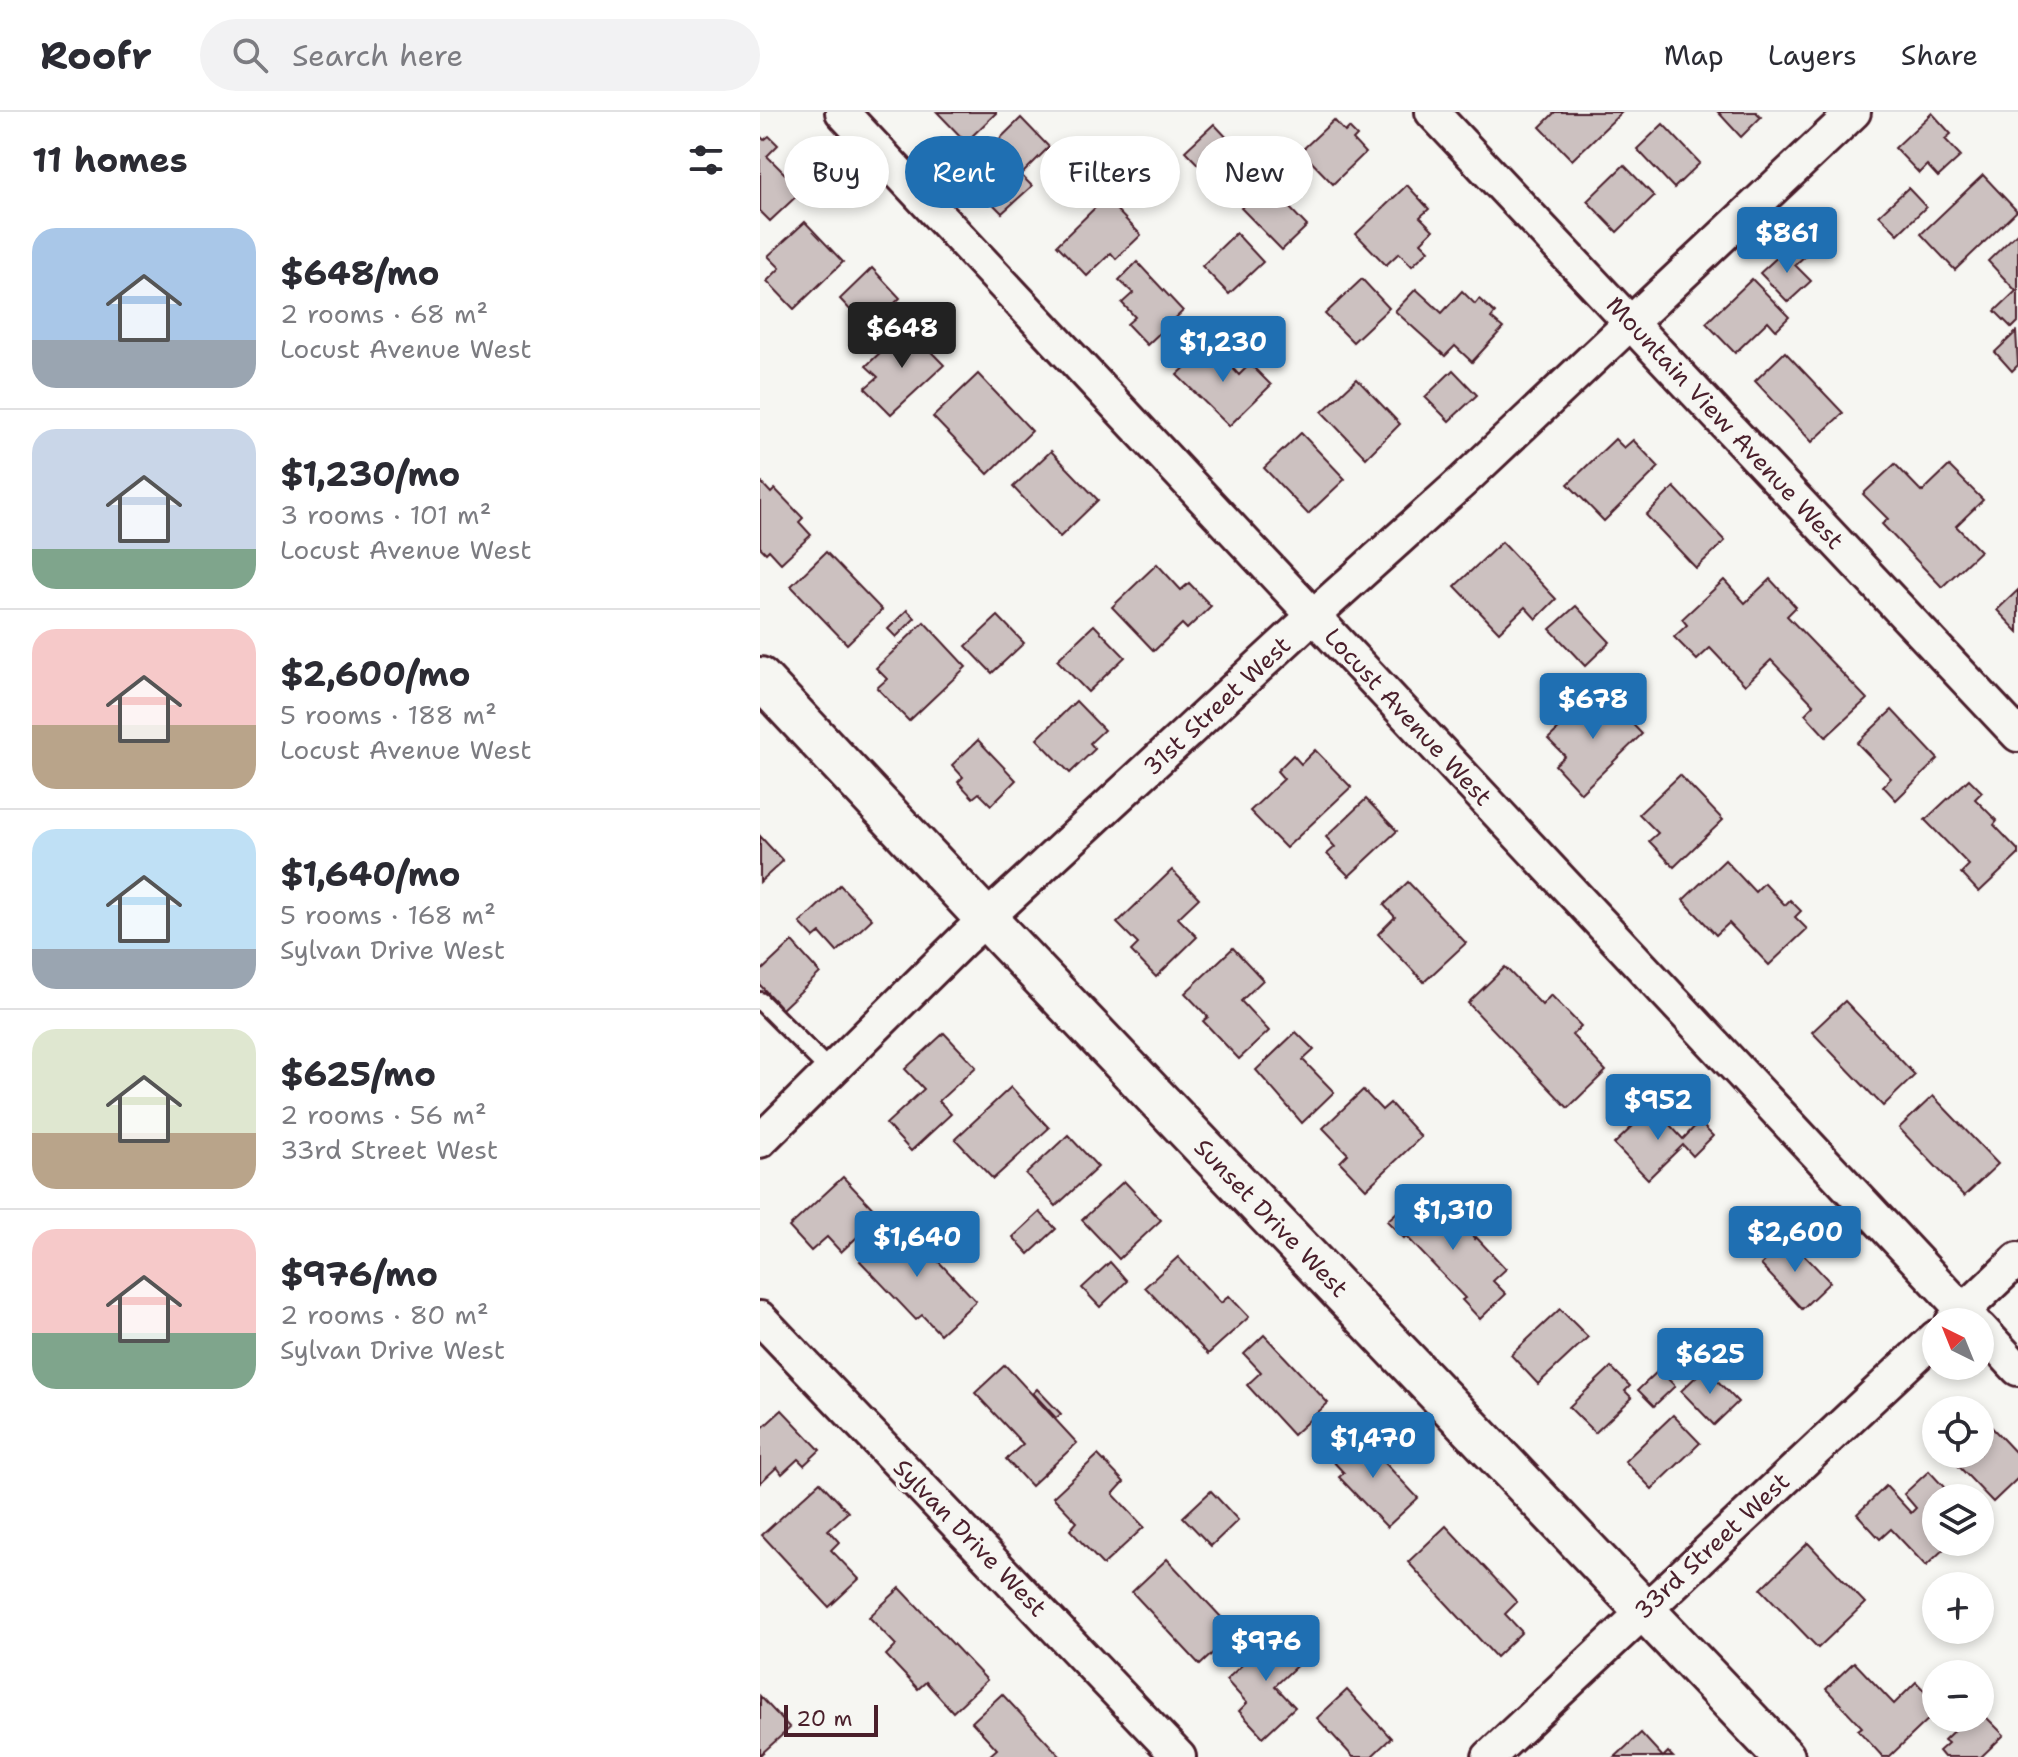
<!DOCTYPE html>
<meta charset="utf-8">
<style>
:root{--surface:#fff;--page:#f2f2f3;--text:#2b2b33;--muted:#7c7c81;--line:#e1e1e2;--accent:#1f6fb2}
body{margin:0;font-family:"Shantell Sans",sans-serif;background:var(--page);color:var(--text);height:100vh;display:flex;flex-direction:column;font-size:30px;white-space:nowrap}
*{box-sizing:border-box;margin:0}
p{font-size:26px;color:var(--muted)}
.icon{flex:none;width:44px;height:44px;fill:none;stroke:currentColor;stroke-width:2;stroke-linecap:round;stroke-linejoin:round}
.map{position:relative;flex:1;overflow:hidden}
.drawer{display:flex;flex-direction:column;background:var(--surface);width:760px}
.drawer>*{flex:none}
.top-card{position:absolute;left:24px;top:24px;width:760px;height:72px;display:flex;gap:16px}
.needle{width:52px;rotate:317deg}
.buttons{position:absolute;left:1162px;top:1196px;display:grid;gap:16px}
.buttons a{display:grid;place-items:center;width:72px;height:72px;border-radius:50%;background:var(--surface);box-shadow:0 4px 12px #0003;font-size:40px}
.scale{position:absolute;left:24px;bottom:20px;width:94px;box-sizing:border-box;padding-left:8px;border:4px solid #4a1f2b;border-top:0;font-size:22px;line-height:28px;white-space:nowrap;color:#4a1f2b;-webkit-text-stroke:6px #f6f6f2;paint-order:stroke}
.price{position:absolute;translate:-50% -68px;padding:0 18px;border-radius:8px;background:var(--accent);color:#fff;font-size:26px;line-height:52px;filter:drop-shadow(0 2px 4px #0008)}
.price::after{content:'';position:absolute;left:50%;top:48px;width:24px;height:18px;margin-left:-12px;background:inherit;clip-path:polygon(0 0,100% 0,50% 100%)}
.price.current{background:#222;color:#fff}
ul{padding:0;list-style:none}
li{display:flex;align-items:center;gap:24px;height:200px;padding:0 32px}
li+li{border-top:2px solid var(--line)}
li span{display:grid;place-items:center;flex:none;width:224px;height:160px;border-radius:24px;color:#555}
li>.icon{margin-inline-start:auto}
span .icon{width:96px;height:96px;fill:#fffc;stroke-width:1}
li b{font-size:34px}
h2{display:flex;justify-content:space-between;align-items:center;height:96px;padding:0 32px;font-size:34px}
.pill{padding:0 28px;border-radius:36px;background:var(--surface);box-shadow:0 4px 12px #0003;font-size:28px;line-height:72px}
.pill.current{background:var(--accent);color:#fff}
header{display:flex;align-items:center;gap:48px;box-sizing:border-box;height:112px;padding:0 40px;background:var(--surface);border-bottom:2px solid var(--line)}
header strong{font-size:38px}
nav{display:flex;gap:44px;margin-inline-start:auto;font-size:28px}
.search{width:560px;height:72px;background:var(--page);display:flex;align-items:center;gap:20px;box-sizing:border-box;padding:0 28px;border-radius:44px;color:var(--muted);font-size:30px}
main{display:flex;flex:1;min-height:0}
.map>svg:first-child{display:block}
</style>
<header>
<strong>Roofr</strong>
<div class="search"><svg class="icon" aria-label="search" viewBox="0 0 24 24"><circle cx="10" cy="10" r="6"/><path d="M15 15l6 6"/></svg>Search here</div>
<nav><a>Map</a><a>Layers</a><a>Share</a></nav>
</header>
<main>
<section class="drawer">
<h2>11 homes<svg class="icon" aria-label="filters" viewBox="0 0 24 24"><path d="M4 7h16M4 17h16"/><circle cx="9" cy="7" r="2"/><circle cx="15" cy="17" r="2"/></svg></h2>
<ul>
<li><span style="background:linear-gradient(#a9c7e8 70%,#9aa5b1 0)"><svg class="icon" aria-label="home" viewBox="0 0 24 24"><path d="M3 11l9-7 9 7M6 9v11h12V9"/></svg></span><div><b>$648/mo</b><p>2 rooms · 68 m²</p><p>Locust Avenue West</p></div></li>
<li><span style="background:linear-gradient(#c9d6e8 75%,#7fa58c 0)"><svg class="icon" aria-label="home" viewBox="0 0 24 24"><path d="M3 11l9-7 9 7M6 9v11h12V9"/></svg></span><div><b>$1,230/mo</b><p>3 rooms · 101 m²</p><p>Locust Avenue West</p></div></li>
<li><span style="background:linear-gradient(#f6c9c9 60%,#b9a48a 0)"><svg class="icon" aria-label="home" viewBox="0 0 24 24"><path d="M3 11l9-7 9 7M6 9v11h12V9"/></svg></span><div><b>$2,600/mo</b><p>5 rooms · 188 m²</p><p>Locust Avenue West</p></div></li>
<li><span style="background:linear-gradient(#bfe0f5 75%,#9aa5b1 0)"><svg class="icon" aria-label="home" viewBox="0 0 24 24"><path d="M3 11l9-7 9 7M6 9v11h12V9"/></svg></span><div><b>$1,640/mo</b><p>5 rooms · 168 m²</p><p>Sylvan Drive West</p></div></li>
<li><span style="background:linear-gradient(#dfe7d0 65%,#b9a48a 0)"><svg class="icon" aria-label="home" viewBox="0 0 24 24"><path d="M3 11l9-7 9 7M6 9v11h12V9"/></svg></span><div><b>$625/mo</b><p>2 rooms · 56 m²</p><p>33rd Street West</p></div></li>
<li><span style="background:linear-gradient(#f6c9c9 65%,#7fa58c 0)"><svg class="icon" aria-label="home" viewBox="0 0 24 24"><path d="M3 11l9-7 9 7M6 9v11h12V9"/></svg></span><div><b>$976/mo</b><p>2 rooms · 80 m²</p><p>Sylvan Drive West</p></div></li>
</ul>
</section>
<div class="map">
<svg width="1258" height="1645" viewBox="0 0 1258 1645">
<rect width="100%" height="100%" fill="#f6f6f2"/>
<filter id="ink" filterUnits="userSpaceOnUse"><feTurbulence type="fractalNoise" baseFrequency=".0125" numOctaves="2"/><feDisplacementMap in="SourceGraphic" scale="16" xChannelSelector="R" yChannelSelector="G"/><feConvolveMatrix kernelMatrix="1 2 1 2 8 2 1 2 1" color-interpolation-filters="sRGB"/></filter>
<g filter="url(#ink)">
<g fill="#ccc1c0" stroke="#4a1f2b" stroke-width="2">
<polygon points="177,0 236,0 236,1 206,30"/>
<polygon points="795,0 862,0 812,48 780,15"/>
<polygon points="958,0 996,0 1001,5 981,25"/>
<polygon points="1172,1 1191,22 1185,27 1201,44 1178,65 1167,53 1159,61 1135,36"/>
<polygon points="261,6 289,35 261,63 272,74 242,101 224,83 238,71 217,49"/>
<polygon points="574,8 585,20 589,16 597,24 593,28 605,41 573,72 541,39"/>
<polygon points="454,12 489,49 461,76 425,39"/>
<polygon points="903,12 940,51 914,76 877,37"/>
<polygon points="0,24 4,28 9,24 18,33 7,44 42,79 10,109 0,99"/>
<polygon points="864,53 894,84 857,120 827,89"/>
<polygon points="1223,63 1257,99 1195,158 1161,122"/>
<polygon points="506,71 547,114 522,138 481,96"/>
<polygon points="647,73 669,97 660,105 673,118 661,130 669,138 652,154 639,141 626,153 596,122"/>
<polygon points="1148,76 1166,95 1138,122 1119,103"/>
<polygon points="345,86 381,123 356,147 351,141 327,164 297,133"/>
<polygon points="45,110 83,150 34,197 7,169 20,156 8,144"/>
<polygon points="1258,120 1258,210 1252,216 1235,199 1256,179 1228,149"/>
<polygon points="476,121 503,150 469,182 442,154"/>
<polygon points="1038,135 1046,143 1035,153 1051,169 1028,190 1000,161 1023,140 1028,145"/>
<polygon points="377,150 423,199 387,233 367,212 375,205 362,191 373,181 359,168"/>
<polygon points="112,156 140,186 108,217 80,187"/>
<polygon points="602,167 629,196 593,230 565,202"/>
<polygon points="992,167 1029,205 1016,218 1008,209 975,241 946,211"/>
<polygon points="656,177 682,201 702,179 715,192 719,187 735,201 731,206 743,216 712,250 695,234 685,244 635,199"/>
<polygon points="147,215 184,253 131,302 105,276 118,265 106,254"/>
<polygon points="1256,220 1258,253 1252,259 1235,240"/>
<polygon points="450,232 479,263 490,252 511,273 469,314 417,263"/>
<polygon points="1025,240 1083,301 1052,330 995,269"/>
<polygon points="693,258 717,283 689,309 665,285"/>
<polygon points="218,262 272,319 228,362 173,305"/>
<polygon points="597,267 640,312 606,346 562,300"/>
<polygon points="541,321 585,367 548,402 504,356"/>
<polygon points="855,327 864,336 873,328 899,355 844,409 808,372"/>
<polygon points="291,339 338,388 300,425 253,375"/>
<polygon points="1135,352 1162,380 1189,354 1223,388 1196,414 1220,439 1182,475 1122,412 1128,407 1103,382"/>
<polygon points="0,369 11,381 15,377 43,406 39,410 51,423 21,451 9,438 6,441 0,435"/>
<polygon points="914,375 965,429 936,456 886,403"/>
<polygon points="742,430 796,487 776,507 765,495 739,520 695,474"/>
<polygon points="66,440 122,498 87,532 31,474"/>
<polygon points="397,452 421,478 429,471 451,494 427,517 422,512 394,539 352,495"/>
<polygon points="1010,467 1036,495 1027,504 1107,587 1066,625 1045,602 1054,593 1011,548 985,573 950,536 937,548 914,525 927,513 922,507 964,468 985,491"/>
<polygon points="1258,478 1258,520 1237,498"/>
<polygon points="816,494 850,530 825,554 790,517"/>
<polygon points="147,498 155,506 136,525 128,517"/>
<polygon points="238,504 264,531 232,561 206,534"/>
<polygon points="164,510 206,555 149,609 117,576 127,567 116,556"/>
<polygon points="334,513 365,545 328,580 297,548"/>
<polygon points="840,578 882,622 821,681 795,653 805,644 788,627"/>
<polygon points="316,589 344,618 330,631 335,637 310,661 277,627"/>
<polygon points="1132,598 1178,647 1136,688 1123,674 1131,666 1097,631"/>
<polygon points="218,628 256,668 231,693 219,681 213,686 198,670 203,665 192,653"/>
<polygon points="555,638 591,675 526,736 490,699 524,667 517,659 533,643 541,652"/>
<polygon points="920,663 963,708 914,755 889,729 898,721 879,702"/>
<polygon points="1209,667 1222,680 1215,687 1237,709 1234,713 1258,738 1258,743 1219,780 1201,761 1209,753 1165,708"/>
<polygon points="606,687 637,719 589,764 567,742 575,735 566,725"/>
<polygon points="0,724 23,749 0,770"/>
<polygon points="965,748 995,780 1004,771 1025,793 1030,788 1041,799 1035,805 1047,817 1009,853 969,811 956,823 923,788"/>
<polygon points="412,758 439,786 418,806 437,825 396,865 371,839 378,832 357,811"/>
<polygon points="648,770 706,831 664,870 618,822 635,805 624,793"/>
<polygon points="80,773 112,807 77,840 60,821 54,826 40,811"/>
<polygon points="32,830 60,861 22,897 0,873 0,860"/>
<polygon points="473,836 503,868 481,889 509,919 479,947 443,909 448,905 425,881"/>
<polygon points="745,855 782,893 791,883 821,914 812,923 846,959 808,996 708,891"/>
<polygon points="1085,889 1155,963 1123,994 1052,920"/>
<polygon points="536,920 554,938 543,948 574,980 542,1011 496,958"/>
<polygon points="184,921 216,955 179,989 191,1002 151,1039 126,1012 164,977 145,957"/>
<polygon points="251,975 289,1016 233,1067 195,1027"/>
<polygon points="603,978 622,998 630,991 661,1025 606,1077 580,1050 588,1042 563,1016"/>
<polygon points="1173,984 1238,1052 1204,1084 1139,1016"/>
<polygon points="893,995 923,1027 939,1010 953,1024 933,1044 923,1033 888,1067 854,1032"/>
<polygon points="308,1023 338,1055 296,1094 266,1062"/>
<polygon points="83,1065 120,1104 81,1140 67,1125 51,1139 29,1115"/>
<polygon points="364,1069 401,1108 359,1147 322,1108"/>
<polygon points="654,1085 666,1098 679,1086 715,1127 716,1125 746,1157 733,1169 746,1182 720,1207 702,1188 705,1186 646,1124 644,1126 627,1109"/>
<polygon points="280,1100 296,1117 269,1142 253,1125"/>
<polygon points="141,1110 216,1189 180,1222 162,1203 156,1208 100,1149"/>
<polygon points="1028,1126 1070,1170 1042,1197 1001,1153"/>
<polygon points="418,1145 461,1191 469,1184 489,1205 448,1242 385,1175"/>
<polygon points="350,1150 367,1169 340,1195 322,1176"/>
<polygon points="800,1197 828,1225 778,1272 751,1243"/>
<polygon points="504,1223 568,1291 533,1323 487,1273 501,1260 484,1242"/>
<polygon points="245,1253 317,1331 271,1374 246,1347 263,1332 215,1281"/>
<polygon points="851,1255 870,1274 865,1279 872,1286 835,1321 809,1295"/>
<polygon points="945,1256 978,1290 954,1313 921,1279"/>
<polygon points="899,1258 915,1274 894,1294 878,1278"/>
<polygon points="277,1277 301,1302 296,1306 273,1281"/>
<polygon points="22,1298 60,1338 44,1353 38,1347 22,1362 17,1355 0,1371 0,1318"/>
<polygon points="913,1303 940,1331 892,1377 865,1349"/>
<polygon points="1222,1305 1258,1343 1258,1366 1233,1390 1187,1342 1220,1342 1220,1307"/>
<polygon points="596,1320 658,1386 627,1415 579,1365 584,1361 569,1345"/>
<polygon points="338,1343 364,1370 353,1382 384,1415 343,1453 310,1418 317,1410 293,1385"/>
<polygon points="1169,1359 1194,1386 1176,1386 1176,1430 1191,1430 1166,1454 1131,1417 1120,1427 1097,1402 1126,1374 1151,1401 1156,1396 1144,1382"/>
<polygon points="60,1370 88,1400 68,1418 79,1430 71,1438 99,1467 69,1495 2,1423"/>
<polygon points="451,1379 478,1408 451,1434 423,1405"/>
<polygon points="686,1414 757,1490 745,1502 762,1520 736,1545 648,1450"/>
<polygon points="1048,1431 1105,1491 1058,1536 1001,1477"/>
<polygon points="407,1447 475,1520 440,1553 372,1480"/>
<polygon points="140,1476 227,1568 193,1600 166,1570 158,1577 126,1543 136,1533 109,1505"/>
<polygon points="519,1518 545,1546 515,1574 535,1595 503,1625 479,1599 487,1591 466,1568"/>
<polygon points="1094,1550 1134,1592 1156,1570 1176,1591 1176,1600 1129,1645 1123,1645 1098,1618 1102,1615 1066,1577"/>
<polygon points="587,1578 631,1626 611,1645 593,1645 557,1606"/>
<polygon points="242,1582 301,1645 228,1645 237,1637 212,1610"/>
<polygon points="0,1584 30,1616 0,1643"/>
<polygon points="1220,1599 1244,1623 1221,1645 1184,1645 1179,1639 1188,1631 1184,1628 1207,1606 1220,1606"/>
<polygon points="881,1621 903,1645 908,1640 913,1645 855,1645"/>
</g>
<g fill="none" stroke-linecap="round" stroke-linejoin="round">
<defs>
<polyline id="service" points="0,889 71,960"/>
<g id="minor">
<polyline points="82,0 1214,1210"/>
<polyline points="672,0 1258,623"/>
<polyline points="0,1029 203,828 553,504 704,368 1094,0"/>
<polyline points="0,1206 419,1645"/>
<polyline points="1192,1210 1258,1147"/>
<polyline points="1220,1216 1258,1257"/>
<polyline points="729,1645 1176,1225"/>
</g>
<polyline id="tertiary" points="0,566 227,808 1024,1645"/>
</defs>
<use href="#service" stroke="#4a1f2b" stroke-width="22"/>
<use href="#minor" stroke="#4a1f2b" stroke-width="38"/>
<use href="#tertiary" stroke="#4a1f2b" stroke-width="46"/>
<use href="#service" stroke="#f6f6f2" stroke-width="16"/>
<use href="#minor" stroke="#f6f6f2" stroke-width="32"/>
<use href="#tertiary" stroke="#f6f6f2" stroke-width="40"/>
</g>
</g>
<g text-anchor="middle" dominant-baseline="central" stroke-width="7" stroke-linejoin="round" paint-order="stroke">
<g font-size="24" fill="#4a1f2b" stroke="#f6f6f2">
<text transform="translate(965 311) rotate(47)">Mountain View Avenue West</text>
<text transform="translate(457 594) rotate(-43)">31st Street West</text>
<text transform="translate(648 605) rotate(47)">Locust Avenue West</text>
<text transform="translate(511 1106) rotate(46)">Sunset Drive West</text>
<text transform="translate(210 1426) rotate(46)">Sylvan Drive West</text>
<text transform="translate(952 1434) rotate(-43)">33rd Street West</text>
</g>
</g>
</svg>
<div class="buttons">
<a><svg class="needle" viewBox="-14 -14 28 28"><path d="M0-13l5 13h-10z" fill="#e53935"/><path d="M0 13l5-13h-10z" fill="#7c7c81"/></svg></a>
<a><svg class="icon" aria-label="locate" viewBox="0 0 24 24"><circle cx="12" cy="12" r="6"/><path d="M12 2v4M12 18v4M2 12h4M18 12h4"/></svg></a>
<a><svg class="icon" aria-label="layers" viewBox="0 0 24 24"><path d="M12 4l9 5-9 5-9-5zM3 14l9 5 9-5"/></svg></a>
<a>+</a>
<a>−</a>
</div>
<div class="scale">20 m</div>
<b class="price" style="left:1027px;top:163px">$861</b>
<b class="price current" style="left:142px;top:258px">$648</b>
<b class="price" style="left:463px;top:272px">$1,230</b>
<b class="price" style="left:833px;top:629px">$678</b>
<b class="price" style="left:898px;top:1030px">$952</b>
<b class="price" style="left:693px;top:1140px">$1,310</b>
<b class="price" style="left:1035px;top:1162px">$2,600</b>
<b class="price" style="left:157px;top:1167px">$1,640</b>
<b class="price" style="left:950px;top:1284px">$625</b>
<b class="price" style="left:613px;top:1368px">$1,470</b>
<b class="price" style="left:506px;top:1571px">$976</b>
<div class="top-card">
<a class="pill">Buy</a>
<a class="pill current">Rent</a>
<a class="pill">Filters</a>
<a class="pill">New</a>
</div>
</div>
</main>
